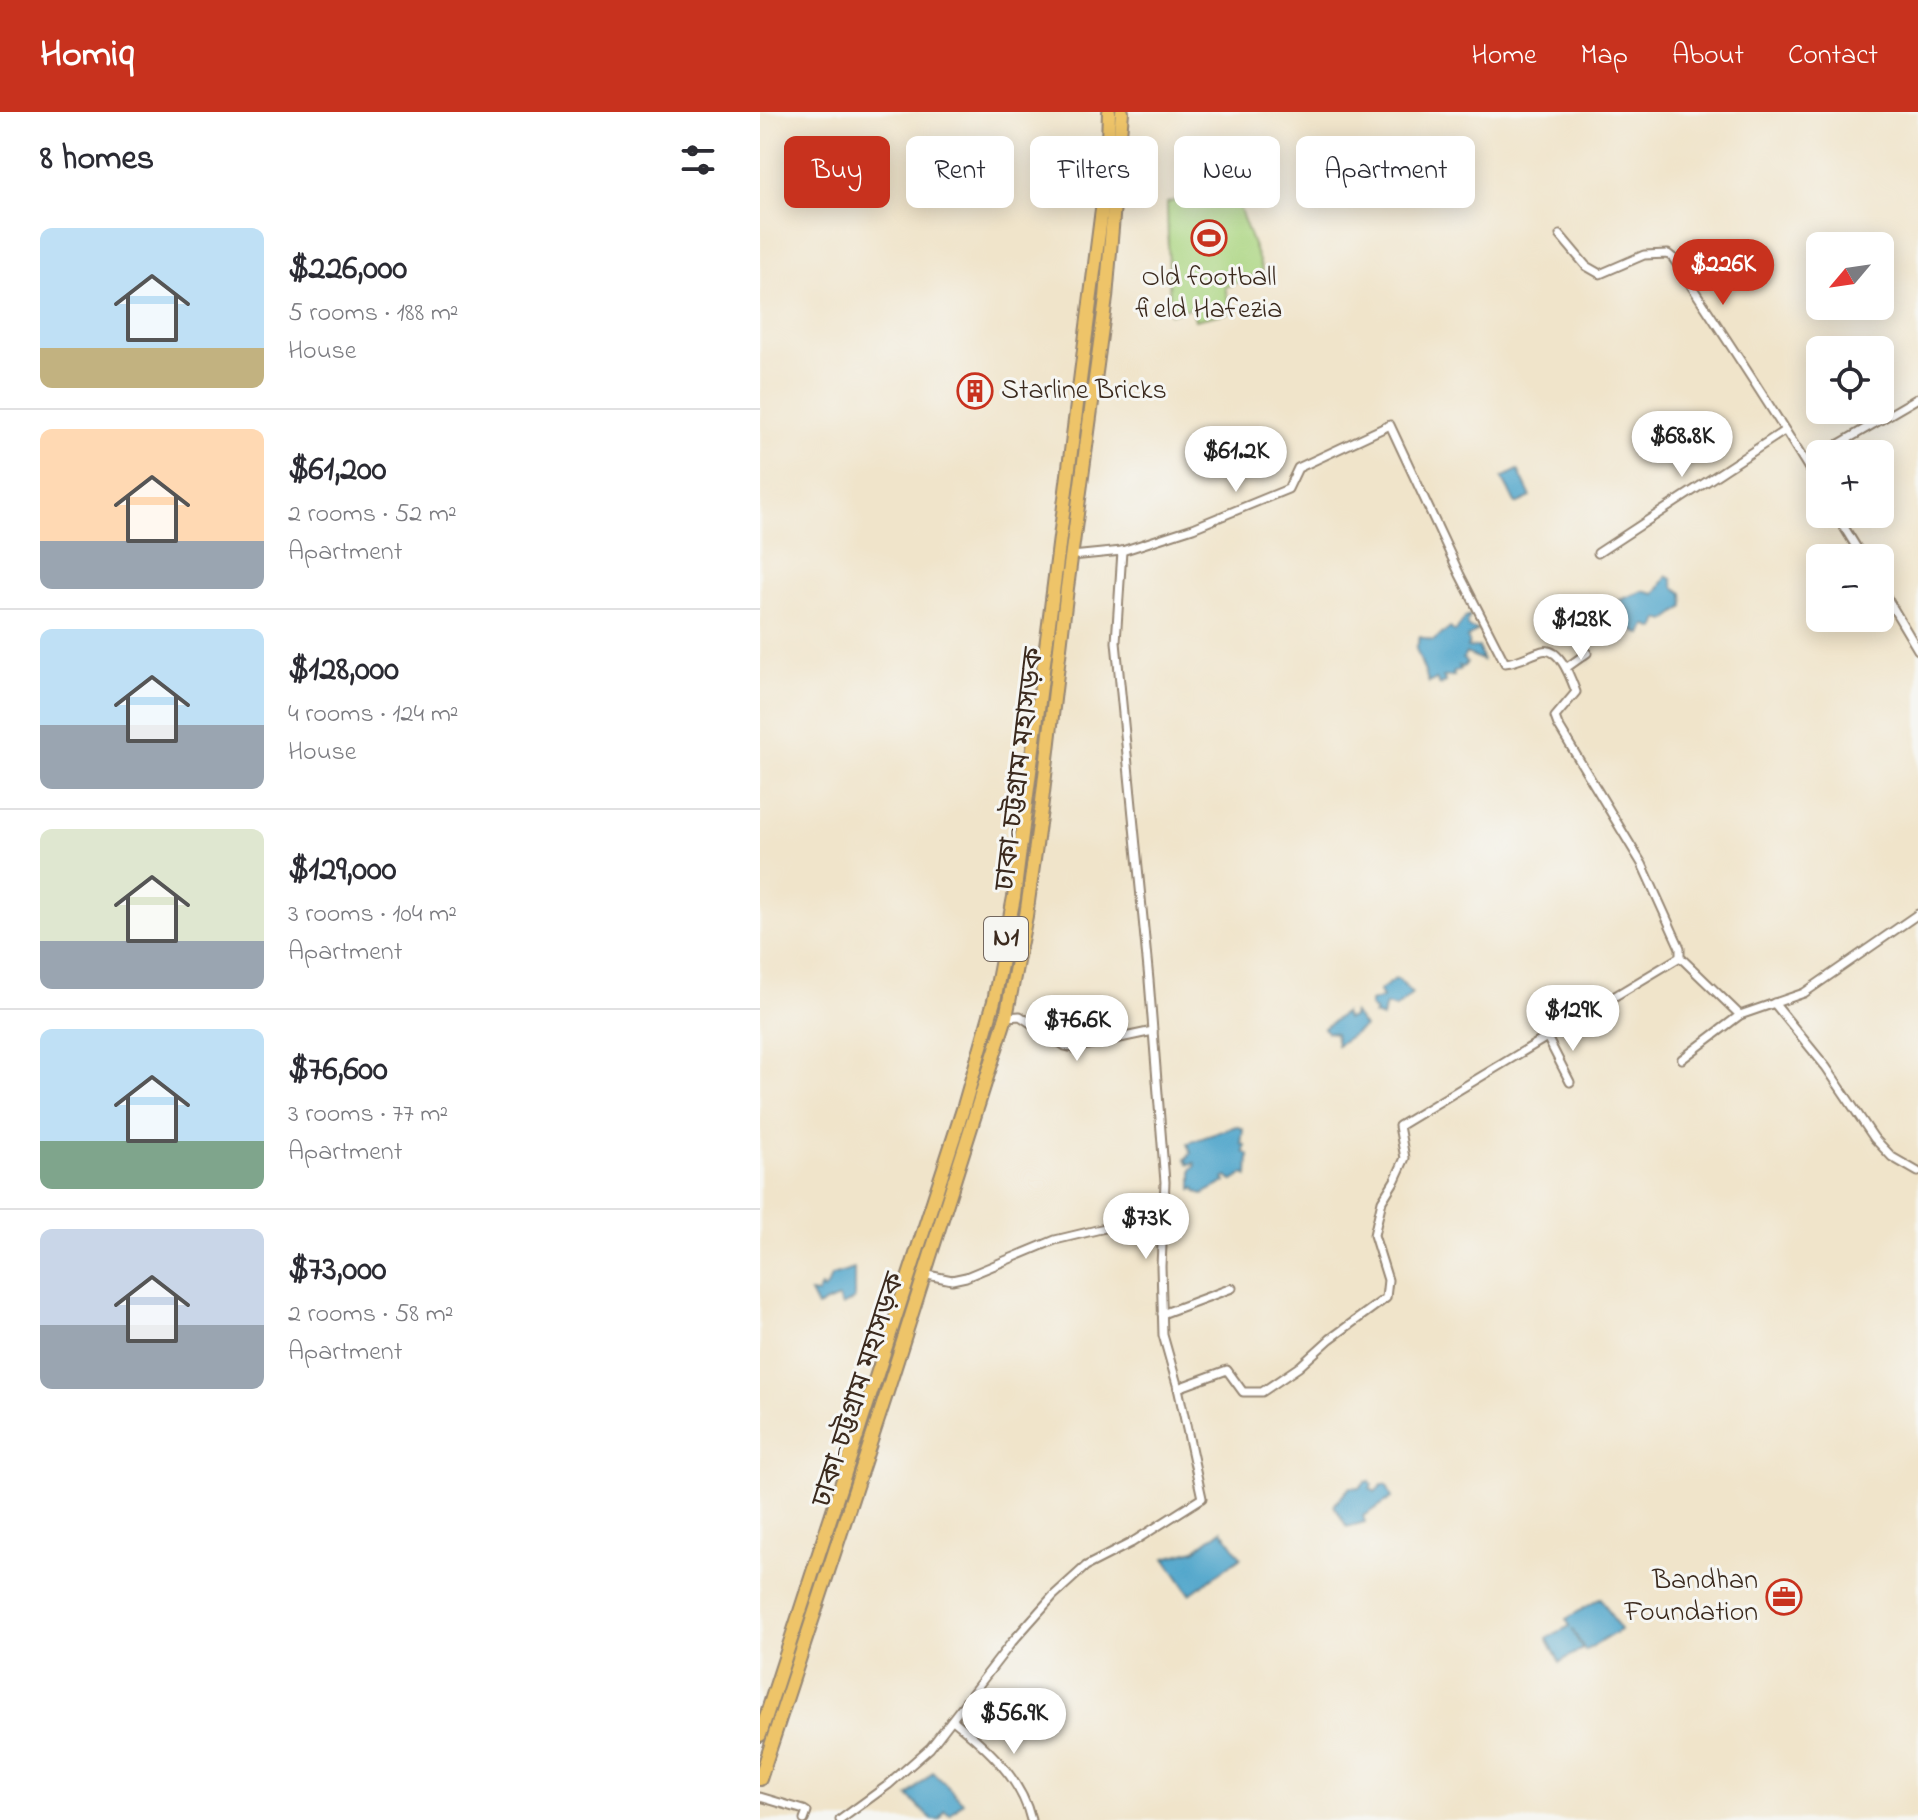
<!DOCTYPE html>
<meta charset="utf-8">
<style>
:root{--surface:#fff;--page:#f7f7f7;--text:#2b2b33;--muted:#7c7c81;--line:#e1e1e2;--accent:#c8321e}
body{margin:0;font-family:"Indie Flower","Noto Sans Bengali",sans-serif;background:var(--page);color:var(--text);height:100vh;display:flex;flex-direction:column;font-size:30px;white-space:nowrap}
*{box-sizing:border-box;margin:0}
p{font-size:26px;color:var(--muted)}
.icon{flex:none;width:44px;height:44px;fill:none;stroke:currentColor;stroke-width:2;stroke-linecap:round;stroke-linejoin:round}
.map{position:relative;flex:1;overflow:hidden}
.panel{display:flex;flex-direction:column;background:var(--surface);width:760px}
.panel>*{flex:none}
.banner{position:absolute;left:24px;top:24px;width:760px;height:72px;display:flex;gap:16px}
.needle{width:52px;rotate:241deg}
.controls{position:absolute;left:1046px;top:120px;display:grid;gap:16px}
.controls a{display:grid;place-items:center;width:88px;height:88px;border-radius:12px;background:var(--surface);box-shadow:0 4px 20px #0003;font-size:40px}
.price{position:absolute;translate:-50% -68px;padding:0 18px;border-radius:28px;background:#fff;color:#222;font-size:26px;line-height:52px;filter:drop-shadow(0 2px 4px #0008)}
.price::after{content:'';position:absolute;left:50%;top:48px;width:24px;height:18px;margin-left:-12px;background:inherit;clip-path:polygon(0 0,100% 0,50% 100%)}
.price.active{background:var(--accent);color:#fff}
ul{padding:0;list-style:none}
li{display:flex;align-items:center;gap:24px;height:200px;padding:0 40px}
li+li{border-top:2px solid var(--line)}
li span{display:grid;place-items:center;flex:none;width:224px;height:160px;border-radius:12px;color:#555}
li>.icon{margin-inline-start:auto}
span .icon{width:96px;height:96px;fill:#fffc;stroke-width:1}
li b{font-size:34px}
h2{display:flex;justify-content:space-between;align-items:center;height:96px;padding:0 40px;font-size:34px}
.chip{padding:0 28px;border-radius:12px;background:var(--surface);box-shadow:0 4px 20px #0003;font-size:28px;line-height:72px}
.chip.active{background:var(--accent);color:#fff}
header{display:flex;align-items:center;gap:48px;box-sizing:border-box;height:112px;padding:0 40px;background:var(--accent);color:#fff}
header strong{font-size:38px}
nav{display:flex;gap:44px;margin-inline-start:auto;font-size:28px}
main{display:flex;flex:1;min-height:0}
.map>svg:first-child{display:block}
</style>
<header>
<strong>Homiq</strong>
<nav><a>Home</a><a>Map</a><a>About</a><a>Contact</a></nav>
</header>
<main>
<section class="panel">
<h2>8 homes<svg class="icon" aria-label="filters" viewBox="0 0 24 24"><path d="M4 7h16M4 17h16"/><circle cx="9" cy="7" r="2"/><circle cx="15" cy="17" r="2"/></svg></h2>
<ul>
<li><span style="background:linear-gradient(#bfe0f5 75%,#c2b280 0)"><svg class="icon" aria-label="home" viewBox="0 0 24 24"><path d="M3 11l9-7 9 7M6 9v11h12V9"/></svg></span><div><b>$226,000</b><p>5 rooms · 188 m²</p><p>House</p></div></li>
<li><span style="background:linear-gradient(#ffd9b3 70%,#9aa5b1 0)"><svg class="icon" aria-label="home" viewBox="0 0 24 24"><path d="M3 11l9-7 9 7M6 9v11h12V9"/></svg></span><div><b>$61,200</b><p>2 rooms · 52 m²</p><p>Apartment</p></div></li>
<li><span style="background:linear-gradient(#bfe0f5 60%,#9aa5b1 0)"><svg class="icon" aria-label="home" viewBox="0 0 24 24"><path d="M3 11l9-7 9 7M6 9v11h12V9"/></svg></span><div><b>$128,000</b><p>4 rooms · 124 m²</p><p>House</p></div></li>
<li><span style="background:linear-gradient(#dfe7d0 70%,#9aa5b1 0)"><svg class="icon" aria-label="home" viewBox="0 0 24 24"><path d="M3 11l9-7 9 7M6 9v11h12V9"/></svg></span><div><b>$129,000</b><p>3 rooms · 104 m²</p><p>Apartment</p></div></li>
<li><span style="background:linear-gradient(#bfe0f5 70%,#7fa58c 0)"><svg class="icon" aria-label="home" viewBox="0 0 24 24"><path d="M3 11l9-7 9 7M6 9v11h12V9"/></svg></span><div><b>$76,600</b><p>3 rooms · 77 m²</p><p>Apartment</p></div></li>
<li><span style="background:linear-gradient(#c9d6e8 60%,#9aa5b1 0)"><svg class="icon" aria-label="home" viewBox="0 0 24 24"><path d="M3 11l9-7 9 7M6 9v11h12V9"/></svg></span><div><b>$73,000</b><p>2 rooms · 58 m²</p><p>Apartment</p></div></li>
</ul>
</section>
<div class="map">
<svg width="1158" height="1708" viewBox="0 0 1158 1708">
<rect width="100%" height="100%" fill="#f6f6f2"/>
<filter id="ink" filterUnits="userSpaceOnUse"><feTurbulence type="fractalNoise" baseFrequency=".0125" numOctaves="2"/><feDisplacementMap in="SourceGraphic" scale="16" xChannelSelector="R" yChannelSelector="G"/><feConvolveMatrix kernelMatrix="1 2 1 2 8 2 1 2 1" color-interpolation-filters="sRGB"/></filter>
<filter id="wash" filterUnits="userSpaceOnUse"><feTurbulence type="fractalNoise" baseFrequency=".006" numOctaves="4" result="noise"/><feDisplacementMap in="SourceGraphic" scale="32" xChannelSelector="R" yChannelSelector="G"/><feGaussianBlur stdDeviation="1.8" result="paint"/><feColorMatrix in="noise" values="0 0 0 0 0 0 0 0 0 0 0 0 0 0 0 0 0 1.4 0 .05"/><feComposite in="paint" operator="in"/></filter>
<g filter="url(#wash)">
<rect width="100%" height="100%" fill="#f0e4ca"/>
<polygon fill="#abd581" stroke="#738050" stroke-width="2" points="470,71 503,160 465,175 471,200 435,208 432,195 410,202 407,91"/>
<g fill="#4ea4ca" stroke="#446774" stroke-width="2">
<polygon points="758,358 771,385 756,392 742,366"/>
<polygon points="907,464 912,467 914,475 923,481 924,495 905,509 899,507 895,517 886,513 882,522 877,521 866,510 870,501 860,488 883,479 895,482"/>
<polygon points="710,503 707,511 709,516 718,518 707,526 709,530 707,536 719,535 722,548 706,541 703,547 707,550 704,555 699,554 701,557 693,561 694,564 683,565 686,570 680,573 676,567 669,571 656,537 660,525 673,529 690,516 695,520 705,506"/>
<polygon points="635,867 639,868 652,882 636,896 626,893 622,906 614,903 616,900 610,895 610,890 622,886 619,879"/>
<polygon points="593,900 604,915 577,933 575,921 567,920 564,916 584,901 586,907 592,905"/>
<polygon points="476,1014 483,1017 481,1032 485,1033 484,1040 489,1043 488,1064 484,1062 473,1069 467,1065 464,1067 466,1070 443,1082 437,1080 435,1076 432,1078 432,1057 436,1054 435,1051 429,1052 426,1047 431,1041 428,1031"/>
<polygon points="94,1157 94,1188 82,1194 78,1186 57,1195 50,1181 57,1182 61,1175 63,1178 67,1175 71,1164"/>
<polygon points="610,1369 612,1373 610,1376 615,1380 623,1372 627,1373 632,1386 603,1404 605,1410 587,1415 574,1393 590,1375 599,1376 605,1370"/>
<polygon points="462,1418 481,1445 430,1482 405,1446 435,1438"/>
<polygon points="841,1486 860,1518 825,1539 812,1517 822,1537 800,1550 787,1526 810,1514 806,1507"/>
<polygon points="173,1660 203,1690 190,1703 185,1699 180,1708 172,1708 148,1684"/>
</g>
</g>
<g filter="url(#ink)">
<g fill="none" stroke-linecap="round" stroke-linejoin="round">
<defs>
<g id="street">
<path d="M800,123L826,154L840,162L884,143L908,142L913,146C963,222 1014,298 1060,375"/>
<polyline points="1062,342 1158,286"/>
<polyline points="1076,402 1103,446"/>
<polyline points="838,441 1024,319"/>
<path d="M312,444L362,439L433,416L528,377L538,356L630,313L700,463L745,551C759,550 769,543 782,539C800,534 811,567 816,580L795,605L798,613L882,752L920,836V845"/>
<polyline points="1120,474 1158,538"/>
<polyline points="806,556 827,541"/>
<polyline points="1014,891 1066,955 1114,1026 1132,1045 1158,1060"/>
<polyline points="246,905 260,904 305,934 313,936 393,919"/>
<polyline points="787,925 810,970"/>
<polyline points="922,947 980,903"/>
<polyline points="163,1162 192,1168 206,1165 295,1128 345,1116"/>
<polyline points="402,1202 472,1176"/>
<polyline points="418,1276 467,1258 483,1280 502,1280 539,1255 570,1227 626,1186 628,1168 614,1123 622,1089 635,1068 645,1046 639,1014 920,845 980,903 1044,881 1158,802"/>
<path d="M193,1608C225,1634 261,1665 271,1708"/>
<polyline points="0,1685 44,1698 47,1700 44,1708"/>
<polyline points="80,1708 128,1673 170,1636 252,1530 293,1484 326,1454 371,1431 442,1386 418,1276 403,1223 401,1154 405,1070 389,868 356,530 362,439"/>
</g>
<g id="highway">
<polyline points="0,1623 204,994 234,889 254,785 347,58 349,0"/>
<polyline points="0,1667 127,1280 246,905 266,804 281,698 307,476 346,186 362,0"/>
</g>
</defs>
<use href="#street" stroke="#968774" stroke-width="11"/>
<use href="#highway" stroke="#968774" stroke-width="16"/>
<use href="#street" stroke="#fff" stroke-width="7"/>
<use href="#highway" stroke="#eec469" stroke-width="12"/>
</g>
</g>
<defs>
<symbol id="stadium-ring" viewBox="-11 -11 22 22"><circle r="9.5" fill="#f6f6f2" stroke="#c8321e" stroke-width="1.5"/><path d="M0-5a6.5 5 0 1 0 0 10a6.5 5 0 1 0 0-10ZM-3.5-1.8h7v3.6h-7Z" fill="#c8321e"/></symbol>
<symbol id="building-ring" viewBox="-11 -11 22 22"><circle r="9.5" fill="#f6f6f2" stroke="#c8321e" stroke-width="1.5"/><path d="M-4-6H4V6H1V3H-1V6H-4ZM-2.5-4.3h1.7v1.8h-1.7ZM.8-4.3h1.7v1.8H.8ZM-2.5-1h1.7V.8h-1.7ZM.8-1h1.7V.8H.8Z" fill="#c8321e"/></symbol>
<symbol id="office-ring" viewBox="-11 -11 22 22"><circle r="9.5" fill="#f6f6f2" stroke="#c8321e" stroke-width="1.5"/><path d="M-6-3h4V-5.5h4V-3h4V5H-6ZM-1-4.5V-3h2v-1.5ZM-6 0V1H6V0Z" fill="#c8321e"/></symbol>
</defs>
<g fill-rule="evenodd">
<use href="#stadium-ring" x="429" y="106" width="40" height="40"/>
<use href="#building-ring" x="195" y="259" width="40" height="40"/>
<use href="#office-ring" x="1004" y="1465" width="40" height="40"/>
</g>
<g text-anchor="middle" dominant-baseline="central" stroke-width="6" stroke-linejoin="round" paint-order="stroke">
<rect fill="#f6f6f2" stroke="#73675e" stroke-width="2" x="224" y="805" width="44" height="44" rx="6"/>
<g font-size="26" font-weight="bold" fill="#3b2a1e">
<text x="246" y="827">N1</text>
</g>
<g font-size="28" fill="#3b2a1e" stroke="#f6f6f2">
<text x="449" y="166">Old football<tspan x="449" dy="32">field Hafezia</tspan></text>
<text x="241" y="279" text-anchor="start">Starline Bricks</text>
<text x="998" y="1469" text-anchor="end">Bandhan<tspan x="998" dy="32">Foundation</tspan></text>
</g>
<g font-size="28" fill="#3b2a1e" stroke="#f6f6f2">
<text transform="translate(261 657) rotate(-83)">ঢাকা-চট্টগ্রাম মহাসড়ক</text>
<text transform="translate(100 1278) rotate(-72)">ঢাকা-চট্টগ্রাম মহাসড়ক</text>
</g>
</g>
</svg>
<div class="controls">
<a><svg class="needle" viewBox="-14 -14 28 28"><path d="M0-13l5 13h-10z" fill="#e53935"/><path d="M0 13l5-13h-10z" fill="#7c7c81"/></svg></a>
<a><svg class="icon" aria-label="locate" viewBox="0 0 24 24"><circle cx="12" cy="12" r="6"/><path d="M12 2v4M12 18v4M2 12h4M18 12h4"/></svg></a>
<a>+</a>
<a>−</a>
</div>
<b class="price active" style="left:963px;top:195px">$226K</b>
<b class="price" style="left:922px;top:367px">$68.8K</b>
<b class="price" style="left:476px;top:382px">$61.2K</b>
<b class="price" style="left:821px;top:550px">$128K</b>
<b class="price" style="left:813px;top:941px">$129K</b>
<b class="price" style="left:317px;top:951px">$76.6K</b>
<b class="price" style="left:386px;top:1149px">$73K</b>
<b class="price" style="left:254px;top:1644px">$56.9K</b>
<div class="banner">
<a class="chip active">Buy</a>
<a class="chip">Rent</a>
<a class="chip">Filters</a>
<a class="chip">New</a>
<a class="chip">Apartment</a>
</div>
</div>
</main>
